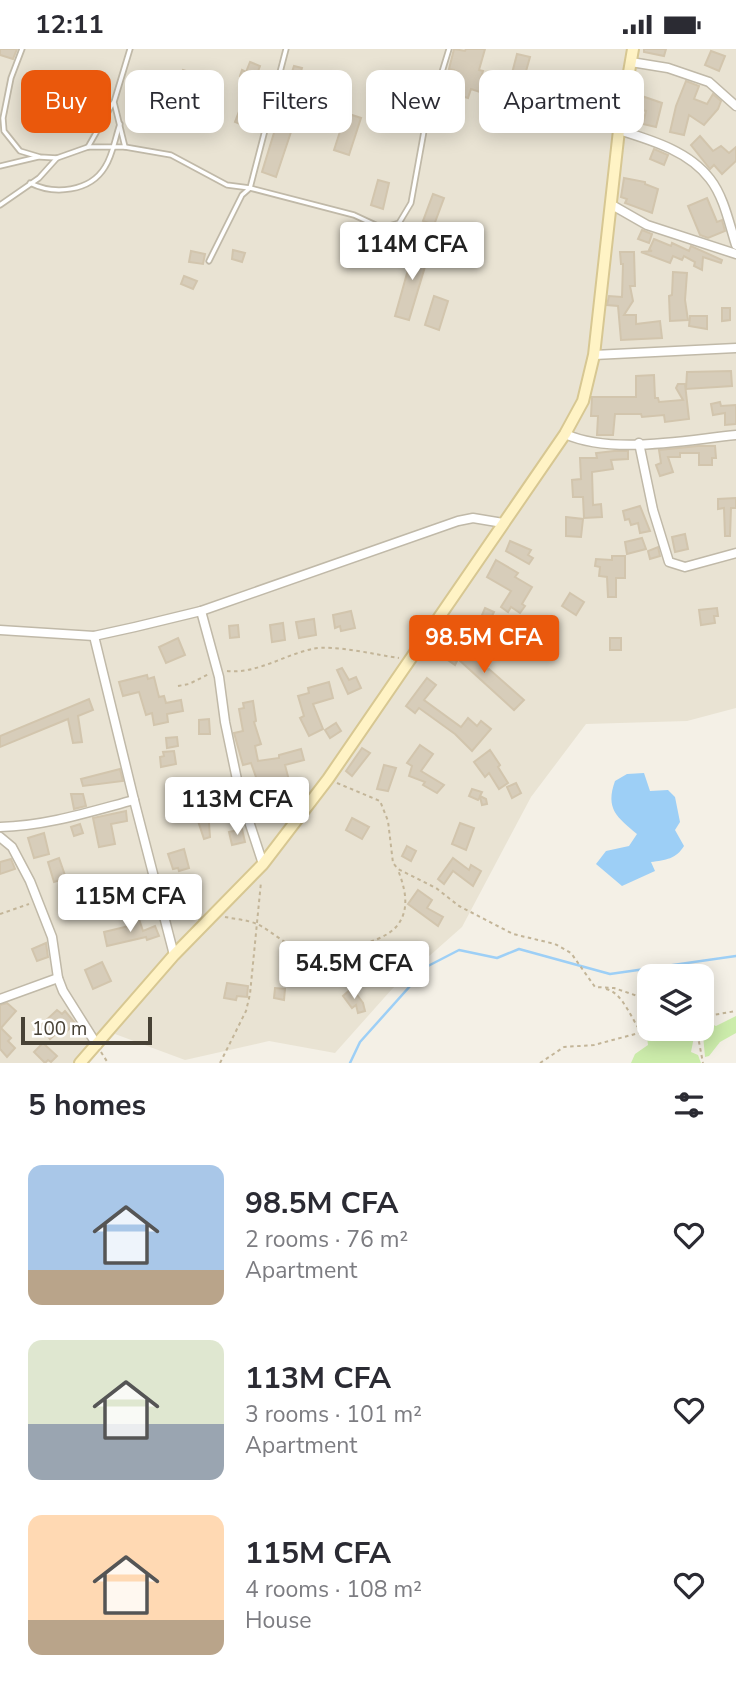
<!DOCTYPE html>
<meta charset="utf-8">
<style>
:root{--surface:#fff;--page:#f2f2f3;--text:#2b2b33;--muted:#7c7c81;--accent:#ea580c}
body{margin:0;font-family:"Nunito Sans",sans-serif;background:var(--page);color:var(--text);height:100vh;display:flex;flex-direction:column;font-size:26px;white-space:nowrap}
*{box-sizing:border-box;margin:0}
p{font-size:23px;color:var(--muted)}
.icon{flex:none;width:38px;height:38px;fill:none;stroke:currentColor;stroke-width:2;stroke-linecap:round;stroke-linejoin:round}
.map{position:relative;height:1014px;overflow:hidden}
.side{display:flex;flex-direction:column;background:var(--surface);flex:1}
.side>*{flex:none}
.guide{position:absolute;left:21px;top:21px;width:695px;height:63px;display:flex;gap:14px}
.buttons{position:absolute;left:637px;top:915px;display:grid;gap:14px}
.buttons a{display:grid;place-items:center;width:77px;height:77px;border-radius:14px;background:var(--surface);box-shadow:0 4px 18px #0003;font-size:35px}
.scale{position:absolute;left:21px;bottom:18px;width:131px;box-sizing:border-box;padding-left:7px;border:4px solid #474135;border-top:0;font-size:19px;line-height:24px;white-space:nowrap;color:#474135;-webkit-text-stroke:5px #fff;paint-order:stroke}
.price{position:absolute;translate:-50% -60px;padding:0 16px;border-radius:7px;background:#fff;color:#222;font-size:23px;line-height:46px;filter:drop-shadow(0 2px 4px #0008)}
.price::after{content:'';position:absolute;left:50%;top:42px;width:21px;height:16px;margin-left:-10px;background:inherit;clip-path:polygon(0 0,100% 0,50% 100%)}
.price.selected{background:var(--accent);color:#fff}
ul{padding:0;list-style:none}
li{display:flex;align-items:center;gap:21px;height:175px;padding:0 28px}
li span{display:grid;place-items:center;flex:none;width:196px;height:140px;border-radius:14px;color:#555}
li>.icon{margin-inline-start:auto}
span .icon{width:84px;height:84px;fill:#fffc;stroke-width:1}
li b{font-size:30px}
h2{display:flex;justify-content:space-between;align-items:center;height:84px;padding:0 28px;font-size:30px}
.tag{padding:0 24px;border-radius:14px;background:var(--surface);box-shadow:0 4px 18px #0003;font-size:24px;line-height:63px}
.tag.selected{background:var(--accent);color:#fff}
.status{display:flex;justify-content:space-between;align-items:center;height:49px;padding:0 35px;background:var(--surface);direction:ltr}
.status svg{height:19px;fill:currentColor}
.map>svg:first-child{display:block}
</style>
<div class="status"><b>12:11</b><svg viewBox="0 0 49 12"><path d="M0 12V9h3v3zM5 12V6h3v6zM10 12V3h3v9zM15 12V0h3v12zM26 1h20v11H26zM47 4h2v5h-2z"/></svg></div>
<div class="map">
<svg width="736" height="1014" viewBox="0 0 736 1014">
<rect width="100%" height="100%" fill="#f4f0e6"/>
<polygon fill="#e9e3d3" points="0,0 736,0 736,659 687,672 586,675 531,748 462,878 392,940 335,1004 269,992 185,1011 115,985 89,1014 0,1014"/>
<g fill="#ccecab">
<polygon points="736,967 736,984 720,993 709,1007 705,1008 702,975 709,974 716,977"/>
<path d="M680,980H691L695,983L691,1003L698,1006L701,1014H631L635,1005L648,996L647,988C656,984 665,981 674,985Z"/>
</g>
<path fill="#9dcff6" d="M644,724L650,742L668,741L675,748L680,773L675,781L684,797C676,810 666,811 651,813L655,822L622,837L596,815L606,802L629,797L637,785C617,768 605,760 615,732L627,725Z"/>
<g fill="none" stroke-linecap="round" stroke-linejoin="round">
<polyline stroke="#9dcff6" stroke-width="2.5" points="350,1014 360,993 428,917 459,901 497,909 519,900 610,925 736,907"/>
</g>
<g fill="#d7cdba" stroke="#d2c5ad" stroke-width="2">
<polygon points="0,0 17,0 13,10 0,6"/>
<polygon points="454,0 465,2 466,0 485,0 479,21 483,22 480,31 487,33 483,44 471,40 468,49 458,46 460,38 450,35 454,21 449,20"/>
<polygon points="644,0 666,0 664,7 644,3"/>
<polygon points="711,2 725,7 719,22 705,16"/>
<polygon points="517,5 530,8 521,40 509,36"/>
<polygon points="250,13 260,17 254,33 240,27 242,21 246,23"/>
<polygon points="294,17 302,19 297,35 289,32"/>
<polygon points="183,21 192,24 185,42 177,39"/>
<polygon points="390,24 426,34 422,50 408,46 404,60 392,57 397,43 386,40"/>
<polygon points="686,32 699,37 694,50 707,55 713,45 721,52 718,60 704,76 689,66 684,86 670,83 676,57"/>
<polygon points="248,39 260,44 248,78 235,73"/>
<polygon points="636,45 662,54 656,78 643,75 646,62 632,58"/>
<polygon points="285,48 301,53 276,128 262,123"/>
<polygon points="377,55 389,59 386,68 374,64"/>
<polygon points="593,61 604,64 599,81 588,78"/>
<polygon points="346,64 361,69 349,106 334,101"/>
<polygon points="700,87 713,102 721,97 729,104 736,98 736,112 722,125 714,116 710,120 691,96"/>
<polygon points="654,100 668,106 664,116 650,110"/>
<polygon points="624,129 645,133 645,135 658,140 652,164 625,154 627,150 621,148"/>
<polygon points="378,131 389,134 383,160 371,156"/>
<polygon points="433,145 444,149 434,176 423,172"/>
<polygon points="707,149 717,173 722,171 725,182 708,189 700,186 688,157"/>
<polygon points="642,181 652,185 649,194 638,190"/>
<polygon points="363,183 374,186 367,213 356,209"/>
<polygon points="654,190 671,197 672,194 689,202 691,197 722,211 721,214 703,208 702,221 694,217 695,213 684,207 682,211 673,207 670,214 641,203 652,202 649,201"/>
<polygon points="415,196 430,201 409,271 395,267"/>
<polygon points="233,201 245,204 242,213 232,210"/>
<polygon points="191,202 205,205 203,215 189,213"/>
<polygon points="620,203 634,203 635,237 630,237 633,252 624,266 636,266 636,275 660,272 662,289 621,291 618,257 607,256 609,247 622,248 623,215 621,215"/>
<polygon points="673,223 687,224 685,251 688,271 670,272 669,247 672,246"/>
<polygon points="184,227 197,232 193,240 181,235"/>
<polygon points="434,247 448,252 439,281 425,276"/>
<polygon points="722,259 730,259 730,271 722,272"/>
<polygon points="690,267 707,267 707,280 689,277"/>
<polygon points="731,322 732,337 686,340 687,323"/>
<polygon points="654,326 655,349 658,349 659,353 683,351 676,339 678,335 685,335 689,370 665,373 664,366 642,368 641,365 615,365 613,386 597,386 598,367 591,367 592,348 636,348 636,327"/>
<polygon points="720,353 721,357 736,356 736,375 725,376 725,364 713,366 711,355"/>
<polygon points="698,397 715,397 716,409 712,409 712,416 699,416 699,404 680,404 680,408 668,408 673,423 660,427 656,416 661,414 659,401"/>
<polygon points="614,402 628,402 628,410 611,411 613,420 592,423 593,456 601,455 602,468 584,469 583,448 573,448 572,431 581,430 580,409 597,409 596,404"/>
<polygon points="736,449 736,459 731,459 730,487 725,487 724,459 718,460 718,450"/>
<polygon points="640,457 650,482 640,484 638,474 631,476 629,470 625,471 623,462"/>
<polygon points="566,468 583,470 581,488 566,487"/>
<polygon points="685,485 688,500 675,503 672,488"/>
<polygon points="642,489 646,500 627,505 625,493"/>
<polygon points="510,492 531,501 528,506 533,509 529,515 506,502"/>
<polygon points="658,498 660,507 650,510 648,502"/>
<polygon points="612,507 625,507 625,529 616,529 616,548 608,548 607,528 599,527 600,518 595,517 596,510 612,511"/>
<polygon points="496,511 518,524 515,528 532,538 522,555 525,557 520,564 511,558 508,563 501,558 511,542 487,528"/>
<polygon points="570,544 584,553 576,566 562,557"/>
<polygon points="485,559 494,563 487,577 479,573"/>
<polygon points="717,559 718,567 714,567 715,574 701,576 699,561"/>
<polygon points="351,562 355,579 341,582 340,577 335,579 333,566"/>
<polygon points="314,570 316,586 299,589 296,573"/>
<polygon points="283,574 285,591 272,593 270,576"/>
<polygon points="238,576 239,588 230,589 229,577"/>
<polygon points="178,589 185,606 166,614 159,598"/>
<rect x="610" y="589" width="11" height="12"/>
<polygon points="451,594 467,603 488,621 489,620 524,651 514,661 458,610 455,616 442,607"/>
<polygon points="342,619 349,631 356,628 361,639 348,645 337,621"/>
<polygon points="147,626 148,630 154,628 159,648 164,647 166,654 181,651 183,662 167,665 168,673 154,676 152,664 146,666 139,643 123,647 119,633"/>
<polygon points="427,629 436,636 424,651 461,678 468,669 477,677 481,672 491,680 472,702 455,685 419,659 415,664 406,657"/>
<polygon points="329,633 333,649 313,655 323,680 309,687 300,669 304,667 298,647 309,644 308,639"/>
<polygon points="89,650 93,661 78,667 82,693 73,694 68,670 0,698 0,687"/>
<polygon points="253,652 256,672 254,673 261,695 255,697 258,712 279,709 279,706 301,700 304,711 285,716 291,739 258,746 257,742 248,744 246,737 256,735 255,732 257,731 251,714 243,716 234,684 243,682 239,660 244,659 243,654"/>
<polygon points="209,670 210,685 199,685 199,671"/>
<polygon points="336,674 341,682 330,689 325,681"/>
<polygon points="177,688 178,697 167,699 166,689"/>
<polygon points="420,696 433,705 421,722 444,736 437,744 423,736 425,733 409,727 412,717 407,714"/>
<polygon points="362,699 370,704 352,727 346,722"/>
<polygon points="490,701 500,716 498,718 508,734 499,740 489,724 485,728 474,713"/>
<polygon points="174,702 176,715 161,718 160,708 164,707 163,703"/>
<polygon points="384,716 396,719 388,742 377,740"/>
<polygon points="120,720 123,732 83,737 81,730"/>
<polygon points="516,734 521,744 512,749 507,738"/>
<polygon points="472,740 482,743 480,747 486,750 487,755 482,756 480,748 478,751 469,747"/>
<polygon points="71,745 83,745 86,757 74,760"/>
<polygon points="208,760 210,788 204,790 195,763"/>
<polygon points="126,762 127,772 111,775 115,795 99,798 93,769"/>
<polygon points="352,769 369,778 362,790 346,781"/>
<polygon points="460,774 474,779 466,801 452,795"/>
<polygon points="80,775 83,784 74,787 71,778"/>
<polygon points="242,780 245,793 232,796 229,783"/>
<polygon points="44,784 49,805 34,809 28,789"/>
<polygon points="407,797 416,802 411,812 402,807"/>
<polygon points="184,800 189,819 179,822 178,819 173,820 168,805"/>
<polygon points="59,809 66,829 54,833 48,813"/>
<polygon points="453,809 469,821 471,816 481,822 473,837 453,822 444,835 438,830"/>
<polygon points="11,810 15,820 0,825 0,813"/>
<polygon points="109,832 112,845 98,848 95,835"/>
<polygon points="186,834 192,846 176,854 170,842"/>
<polygon points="418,841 432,851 427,859 443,868 438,877 408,855"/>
<polygon points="139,870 143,882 155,877 159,887 147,891 146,888 107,897 104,883 129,877 128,874"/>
<polygon points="46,894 48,908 37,912 32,900"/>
<polygon points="102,913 111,932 93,940 85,921"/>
<polygon points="227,934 248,937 247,948 237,947 236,951 224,949"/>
<polygon points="275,939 285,940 284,951 274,949"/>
<polygon points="352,939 363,954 365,962 358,964 356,956 352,959 343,947"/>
<polygon points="7,954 16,962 1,979 11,989 8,992 15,999 7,1008 0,1000 0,956"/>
<polygon points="57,961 62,965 65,962 75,974 63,986 59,982 50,990 40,977"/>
<polygon points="43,994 57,1007 51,1013 48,1011 45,1014 34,1003"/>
</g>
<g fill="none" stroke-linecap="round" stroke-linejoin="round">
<defs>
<g id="service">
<polyline points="22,0 11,29 3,69 4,82 20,102 40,108 57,109 88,98 125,98 171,106 227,136 250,139 354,166 382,179 399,174 411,154 424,82 449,0"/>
<polyline points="88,98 113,54"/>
<polyline points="125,98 114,53 130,0"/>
<polyline points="0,117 38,108"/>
<path d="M30,134C54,146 90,143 105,118C113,106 115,89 120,75"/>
<polyline points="0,156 39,129 57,109"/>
<polyline points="209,212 242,146 250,139 286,0"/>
</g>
<g id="minor">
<polyline points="631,13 668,19 709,33 736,57"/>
<path d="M619,81C651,91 689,102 710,130C724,148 729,174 736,196"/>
<polyline points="612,156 647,176 736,205"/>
<polyline points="594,306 736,299"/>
<path d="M565,385C613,406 685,391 736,386"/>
<polyline points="639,394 653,461 669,513 685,518 736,504"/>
<polyline points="201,562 219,628 225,673 240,745 263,815"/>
<polyline points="0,581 94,587 135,578 201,562 458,472 473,469 503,474"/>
<polyline points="94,587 134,751 174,906"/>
<path d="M0,778C46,777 89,763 134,751"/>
<polyline points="0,788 12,798 30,832 52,888 58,929 63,942 97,996"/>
<polyline points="0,950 58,929"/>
</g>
<polyline id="secondary" points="80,1014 174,906 263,815 328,730 565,385 583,352 594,306 619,81 633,0"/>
</defs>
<use href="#service" stroke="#c0b9a8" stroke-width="7"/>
<use href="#minor" stroke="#c0b9a8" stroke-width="11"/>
<use href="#secondary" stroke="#d7c792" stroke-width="14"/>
<g stroke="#c3b598" stroke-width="2" stroke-dasharray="3.5 3.5" stroke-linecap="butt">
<path d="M227,622C257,625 284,606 312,600C332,595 377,606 399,609"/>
<polyline points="178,637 189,635 209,625"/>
<polyline points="337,734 380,752 388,772 393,814 398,820 436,839 459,857 513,885 555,895 571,904 595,938 614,939 649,951"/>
<polyline points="0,865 29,855"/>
<path d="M225,868C235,870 248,871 257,875C272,882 283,895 299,899C323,906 379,897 396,878C411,861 405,839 398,821"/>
<path d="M606,940C622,943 631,969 641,983"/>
<polyline points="702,968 736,962"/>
<polyline points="692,980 699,993 703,1014"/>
<polyline points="101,1003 108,1014"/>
<polyline points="220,1014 246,962 250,945 261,833"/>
<polyline points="540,1014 564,998 594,996 654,980"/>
</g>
<use href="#service" stroke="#fff" stroke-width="3.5"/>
<use href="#minor" stroke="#fff" stroke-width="8"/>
<use href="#secondary" stroke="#fff3c5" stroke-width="10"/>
</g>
</svg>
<div class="buttons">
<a><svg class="icon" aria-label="layers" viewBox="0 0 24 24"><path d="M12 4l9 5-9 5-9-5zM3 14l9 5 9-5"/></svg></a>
</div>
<div class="scale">100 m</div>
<b class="price" style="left:412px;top:233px">114M CFA</b>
<b class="price selected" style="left:484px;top:626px">98.5M CFA</b>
<b class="price" style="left:237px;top:788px">113M CFA</b>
<b class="price" style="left:130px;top:885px">115M CFA</b>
<b class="price" style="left:354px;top:952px">54.5M CFA</b>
<div class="guide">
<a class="tag selected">Buy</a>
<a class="tag">Rent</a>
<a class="tag">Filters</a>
<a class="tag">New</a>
<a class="tag">Apartment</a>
</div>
</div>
<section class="side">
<h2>5 homes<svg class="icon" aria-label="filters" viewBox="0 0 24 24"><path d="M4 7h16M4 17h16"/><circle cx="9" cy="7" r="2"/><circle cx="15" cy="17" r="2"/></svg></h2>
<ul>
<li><span style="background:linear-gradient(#a9c7e8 75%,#b9a48a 0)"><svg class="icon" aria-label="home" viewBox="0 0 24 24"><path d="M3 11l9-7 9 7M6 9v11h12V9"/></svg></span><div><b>98.5M CFA</b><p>2 rooms · 76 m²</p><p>Apartment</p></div><svg class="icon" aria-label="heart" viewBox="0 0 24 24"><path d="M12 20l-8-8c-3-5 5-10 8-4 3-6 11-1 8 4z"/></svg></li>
<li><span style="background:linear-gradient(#dfe7d0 60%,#9aa5b1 0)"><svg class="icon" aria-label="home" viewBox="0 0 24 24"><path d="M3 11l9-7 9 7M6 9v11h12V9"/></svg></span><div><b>113M CFA</b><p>3 rooms · 101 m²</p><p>Apartment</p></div><svg class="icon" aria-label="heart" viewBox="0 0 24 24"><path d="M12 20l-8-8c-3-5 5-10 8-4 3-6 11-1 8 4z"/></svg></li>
<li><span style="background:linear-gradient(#ffd9b3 75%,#b9a48a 0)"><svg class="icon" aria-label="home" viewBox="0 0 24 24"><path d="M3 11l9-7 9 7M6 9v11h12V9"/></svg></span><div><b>115M CFA</b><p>4 rooms · 108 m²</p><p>House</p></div><svg class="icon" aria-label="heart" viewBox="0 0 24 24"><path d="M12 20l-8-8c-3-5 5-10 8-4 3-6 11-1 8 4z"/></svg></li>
</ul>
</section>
